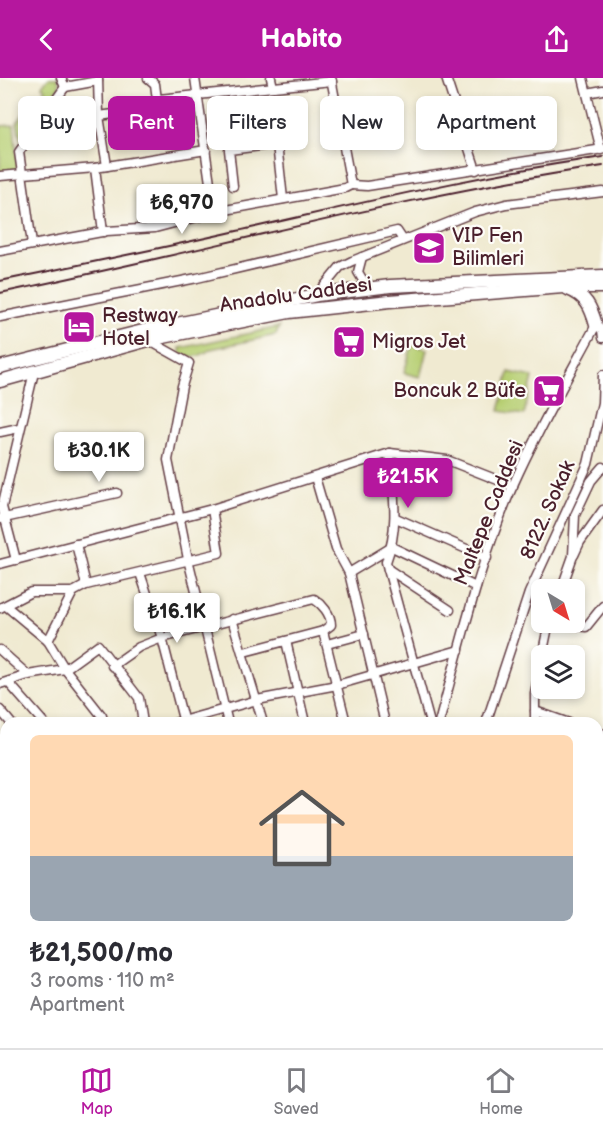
<!DOCTYPE html>
<meta charset="utf-8">
<style>
:root{--surface:#fff;--page:#f2f2f3;--text:#2b2b33;--muted:#7c7c81;--line:#e1e1e2;--accent:#b5179e}
body{margin:0;font-family:"Balsamiq Sans",sans-serif;background:var(--page);color:var(--text);height:100vh;display:flex;flex-direction:column;font-size:22px;white-space:nowrap}
*{box-sizing:border-box;margin:0}
p{font-size:20px;color:var(--muted)}
.icon{flex:none;width:33px;height:33px;fill:none;stroke:currentColor;stroke-width:2;stroke-linecap:round;stroke-linejoin:round}
.map{position:relative;flex:1;overflow:hidden}
.drawer{position:absolute;left:0px;top:639px;width:603px;height:332px;display:flex;flex-direction:column;background:var(--surface);border-radius:18px 18px 0 0;box-shadow:0 3px 9px #0003}
.drawer>*{flex:none}
.guide{position:absolute;left:18px;top:18px;width:567px;height:54px;display:flex;gap:12px}
.needle{width:39px;rotate:142deg}
.controls{position:absolute;left:531px;top:501px;display:grid;gap:12px}
.controls a{display:grid;place-items:center;width:54px;height:54px;border-radius:9px;background:var(--surface);box-shadow:0 3px 9px #0003;font-size:30px}
.price{position:absolute;translate:-50% -51px;padding:0 14px;border-radius:6px;background:#fff;color:#222;font-size:20px;line-height:39px;filter:drop-shadow(0 2px 3px #0008)}
.price::after{content:'';position:absolute;left:50%;top:36px;width:18px;height:14px;margin-left:-9px;background:inherit;clip-path:polygon(0 0,100% 0,50% 100%)}
.price.selected{background:var(--accent);color:#fff}
ul{padding:0;list-style:none}
li{display:grid;align-content:center;gap:12px;height:318px;padding:0 30px}
li span{display:grid;place-items:center;height:186px;border-radius:9px;color:#555}
li>.icon{margin-inline-start:auto}
span .icon{width:108px;height:108px;fill:#fffc;stroke-width:1}
li b{font-size:26px}
.tag{padding:0 21px;border-radius:9px;background:var(--surface);box-shadow:0 3px 9px #0003;font-size:21px;line-height:54px}
.tag.selected{background:var(--accent);color:#fff}
header{display:flex;justify-content:space-between;align-items:center;height:78px;padding:0 30px;background:var(--accent);color:#fff;font-size:27px;font-weight:600}
.tab-bar{display:flex;justify-content:space-around;align-items:center;height:84px;border-top:2px solid var(--line);background:var(--surface);font-size:16px;color:var(--muted)}
.tab-bar a{display:grid;justify-items:center;gap:3px}
.tab-bar .selected{color:var(--accent)}
.map>svg:first-child{display:block}
</style>
<header><svg class="icon" aria-label="back" viewBox="0 0 24 24"><path d="M15 5l-7 7 7 7"/></svg>Habito<svg class="icon" aria-label="share" viewBox="0 0 24 24"><path d="M12 15V3M7 8l5-5 5 5M5 13v7h14v-7"/></svg></header>
<div class="map">
<svg width="603" height="970" viewBox="0 0 603 970">
<rect width="100%" height="100%" fill="#fdfcf7"/>
<filter id="ink" filterUnits="userSpaceOnUse"><feTurbulence type="fractalNoise" baseFrequency=".0167" numOctaves="2"/><feDisplacementMap in="SourceGraphic" scale="12" xChannelSelector="R" yChannelSelector="G"/><feConvolveMatrix kernelMatrix="1 2 1 2 8 2 1 2 1" color-interpolation-filters="sRGB"/></filter>
<filter id="wash" filterUnits="userSpaceOnUse"><feTurbulence type="fractalNoise" baseFrequency=".008" numOctaves="4" result="noise"/><feDisplacementMap in="SourceGraphic" scale="24" xChannelSelector="R" yChannelSelector="G"/><feGaussianBlur stdDeviation="1.35" result="paint"/><feColorMatrix in="noise" values="0 0 0 0 0 0 0 0 0 0 0 0 0 0 0 0 0 1.4 0 .05"/><feComposite in="paint" operator="in"/></filter>
<g filter="url(#wash)">
<rect width="100%" height="100%" fill="#f0ead1"/>
<g fill="#b7cf73" stroke="#80774f" stroke-width="1.5">
<polygon points="48,0 58,0 59,9 53,17 48,15 30,43 34,47 21,64 17,45 24,35 29,37 46,11 42,8"/>
<polygon points="14,47 18,93 0,95 0,48"/>
<path d="M279,249L276,257L211,271C202,278 192,281 181,277L180,270Z"/>
<polygon points="412,267 427,271 420,299 404,295"/>
<polygon points="509,294 533,299 524,337 499,333"/>
</g>
<g fill="none" stroke-linecap="round" stroke-linejoin="round">
<g stroke="#80b5ee" stroke-width="2">
<polyline points="0,813 6,811"/>
<polyline points="306,964 309,970"/>
</g>
</g>
</g>
<g filter="url(#ink)">
<g fill="none" stroke-linecap="round" stroke-linejoin="round">
<defs>
<g id="minor">
<polyline points="61,0 65,9"/>
<polyline points="98,0 99,38 107,88"/>
<polyline points="195,0 213,126 220,133"/>
<polyline points="271,0 273,9"/>
<polyline points="331,0 351,107"/>
<polyline points="446,0 476,92"/>
<polyline points="583,0 601,72"/>
<polyline points="65,9 98,3"/>
<polyline points="587,15 603,12"/>
<polyline points="159,21 332,3"/>
<polyline points="99,38 158,30 155,6 148,0"/>
<polyline points="95,90 103,154"/>
<polyline points="0,98 95,90 206,72"/>
<polyline points="351,107 367,108 603,71"/>
<polyline points="233,108 229,72 277,66 283,121"/>
<polyline points="32,166 19,74 65,9"/>
<polyline points="0,173 107,153 155,150 220,133 345,110 351,107"/>
<polyline points="362,179 358,194 364,204 373,210"/>
<polyline points="317,217 340,189 352,183 475,134 506,126 603,114"/>
<polyline points="0,239 197,200 397,153 403,162"/>
<polyline points="148,262 189,285 182,308 168,382 188,481 228,645"/>
<polyline points="0,354 19,350"/>
<path d="M390,375C393,412 400,448 386,484L430,645"/>
<polyline points="315,399 336,471 349,495 392,469 476,509"/>
<polyline points="396,440 487,480"/>
<polyline points="0,441 117,415"/>
<polyline points="76,466 86,507"/>
<polyline points="574,477 580,464 603,432"/>
<polyline points="16,482 2,429 34,294"/>
<polyline points="0,486 212,431 390,375 447,382 513,408"/>
<polyline points="388,491 450,532"/>
<polyline points="140,495 162,560 184,645"/>
<polyline points="349,495 385,645"/>
<polyline points="561,512 573,478 575,437 591,403 603,389"/>
<polyline points="6,528 48,563 65,591 102,638 103,645"/>
<polyline points="0,530 31,514 73,514 86,507 219,475 212,431"/>
<polyline points="232,541 263,645"/>
<polyline points="558,544 586,549 603,528"/>
<polyline points="48,563 73,514"/>
<polyline points="286,563 305,645"/>
<polyline points="327,566 364,556"/>
<polyline points="0,572 28,597"/>
<polyline points="244,574 323,553 346,645"/>
<polyline points="542,578 549,544"/>
<path d="M112,588L139,569L162,560L314,521C322,526 331,536 331,547L323,553"/>
<polyline points="8,604 44,645"/>
<polyline points="0,606 28,597 65,591 98,567 139,620 143,645"/>
<polyline points="0,632 11,645"/>
<polyline points="535,633 569,645"/>
<polyline points="175,645 257,622 337,607 459,572"/>
<path d="M439,645C461,564 480,482 514,405C538,351 568,299 596,247L602,252L603,260"/>
<polyline points="486,645 529,515 588,386 602,325 603,297"/>
<polyline points="535,645 535,615 542,582"/>
<polyline points="597,654 603,656"/>
<polyline points="0,686 6,694"/>
<polyline points="0,743 6,739"/>
<polyline points="597,751 603,753"/>
<polyline points="0,806 6,805"/>
<polyline points="597,856 603,820"/>
<polyline points="0,866 6,858"/>
<polyline points="0,918 6,917"/>
<polyline points="148,964 151,970"/>
<polyline points="242,964 245,970"/>
<polyline points="364,964 364,970"/>
<polyline points="489,964 489,970"/>
<polyline points="548,964 554,970"/>
<polyline points="95,970 95,964"/>
<polyline points="103,970 107,964"/>
<polyline points="569,970 571,964"/>
</g>
<g id="highway">
<path d="M568,211C586,218 591,229 596,247"/>
<polyline points="0,289 143,253 317,217 390,208 603,198"/>
<polyline points="0,303 148,262 289,234 390,223 563,209 603,209"/>
</g>
</defs>
<use href="#minor" stroke="#633d44" stroke-width="11"/>
<use href="#highway" stroke="#633d44" stroke-width="15"/>
<use href="#minor" stroke="#fff" stroke-width="8"/>
<use href="#highway" stroke="#fff" stroke-width="12"/>
<g stroke="#4a1f2b" stroke-width="2">
<path d="M0,203C79,187 158,171 237,153C358,126 479,96 603,79"/>
<path d="M0,215C201,174 400,118 603,88"/>
</g>
</g>
</g>
<defs>
<symbol id="school-square" viewBox="-11 -11 22 22"><rect x="-9" y="-9" width="18" height="18" rx="4" fill="#b5179e" stroke="#fdfcf7"/><path d="M0-5L7-2L0 1L-7-2ZM-4 1L0 2.5L4 1V4Q0 6-4 4Z" fill="#fff"/></symbol>
<symbol id="hotel-square" viewBox="-11 -11 22 22"><rect x="-9" y="-9" width="18" height="18" rx="4" fill="#b5179e" stroke="#fdfcf7"/><path d="M-6-4.5h1.5V1H6V5H4.5V3h-9V5H-6ZM-4 0a1.8 1.8 0 1 1 3.6 0ZM.5 0V-2.5h3Q6-2.5 6 0Z" fill="#fff"/></symbol>
<symbol id="supermarket-square" viewBox="-11 -11 22 22"><rect x="-9" y="-9" width="18" height="18" rx="4" fill="#b5179e" stroke="#fdfcf7"/><path d="M-6-5.5h2.5l.6 2H6L4.5 2H-2.5L-4.4-4H-6ZM-1.5 3.2a1.3 1.3 0 1 0 .1 0ZM3 3.2a1.3 1.3 0 1 0 .1 0Z" fill="#fff"/></symbol>
</defs>
<g fill-rule="evenodd">
<use href="#school-square" x="410" y="151" width="38" height="38"/>
<use href="#hotel-square" x="60" y="230" width="38" height="38"/>
<use href="#supermarket-square" x="330" y="245" width="38" height="38"/>
<use href="#supermarket-square" x="530" y="294" width="38" height="38"/>
</g>
<g text-anchor="middle" dominant-baseline="central" stroke-width="4.5" stroke-linejoin="round" paint-order="stroke">
<g font-size="20" fill="#4a1f2b" stroke="#fdfcf7" text-anchor="start">
<text x="452" y="158">VIP Fen<tspan x="452" dy="23">Bilimleri</tspan></text>
<text x="102" y="238">Restway<tspan x="102" dy="23">Hotel</tspan></text>
<text x="372" y="264">Migros Jet</text>
<text x="526" y="313" text-anchor="end">Boncuk 2 Büfe</text>
</g>
<g font-size="20" fill="#4a1f2b" stroke="#fdfcf7">
<text transform="translate(296 217) rotate(-8)">Anadolu Caddesi</text>
<text transform="translate(548 432) rotate(-66)">8122. Sokak</text>
<text transform="translate(489 435) rotate(-68)">Maltepe Caddesi</text>
</g>
</g>
</svg>
<div class="controls">
<a><svg class="needle" viewBox="-14 -14 28 28"><path d="M0-13l5 13h-10z" fill="#e53935"/><path d="M0 13l5-13h-10z" fill="#7c7c81"/></svg></a>
<a><svg class="icon" aria-label="layers" viewBox="0 0 24 24"><path d="M12 4l9 5-9 5-9-5zM3 14l9 5 9-5"/></svg></a>
</div>
<b class="price" style="left:182px;top:157px">₺6,970</b>
<b class="price" style="left:99px;top:405px">₺30.1K</b>
<b class="price selected" style="left:408px;top:431px">₺21.5K</b>
<b class="price" style="left:177px;top:566px">₺16.1K</b>
<div class="guide">
<a class="tag">Buy</a>
<a class="tag selected">Rent</a>
<a class="tag">Filters</a>
<a class="tag">New</a>
<a class="tag">Apartment</a>
</div>
<section class="drawer">
<ul>
<li><span style="background:linear-gradient(#ffd9b3 65%,#9aa5b1 0)"><svg class="icon" aria-label="home" viewBox="0 0 24 24"><path d="M3 11l9-7 9 7M6 9v11h12V9"/></svg></span><div><b>₺21,500/mo</b><p>3 rooms · 110 m²</p><p>Apartment</p></div></li>
</ul>
</section>
</div>
<nav class="tab-bar">
<a class="selected"><svg class="icon" aria-label="map" viewBox="0 0 24 24"><path d="M3 6l6-2 6 2 6-2v14l-6 2-6-2-6 2zM9 4v14M15 6v14"/></svg>Map</a>
<a><svg class="icon" aria-label="saved" viewBox="0 0 24 24"><path d="M7 4h10v16l-5-4-5 4z"/></svg>Saved</a>
<a><svg class="icon" aria-label="home" viewBox="0 0 24 24"><path d="M3 11l9-7 9 7M6 9v11h12V9"/></svg>Home</a>
</nav>
